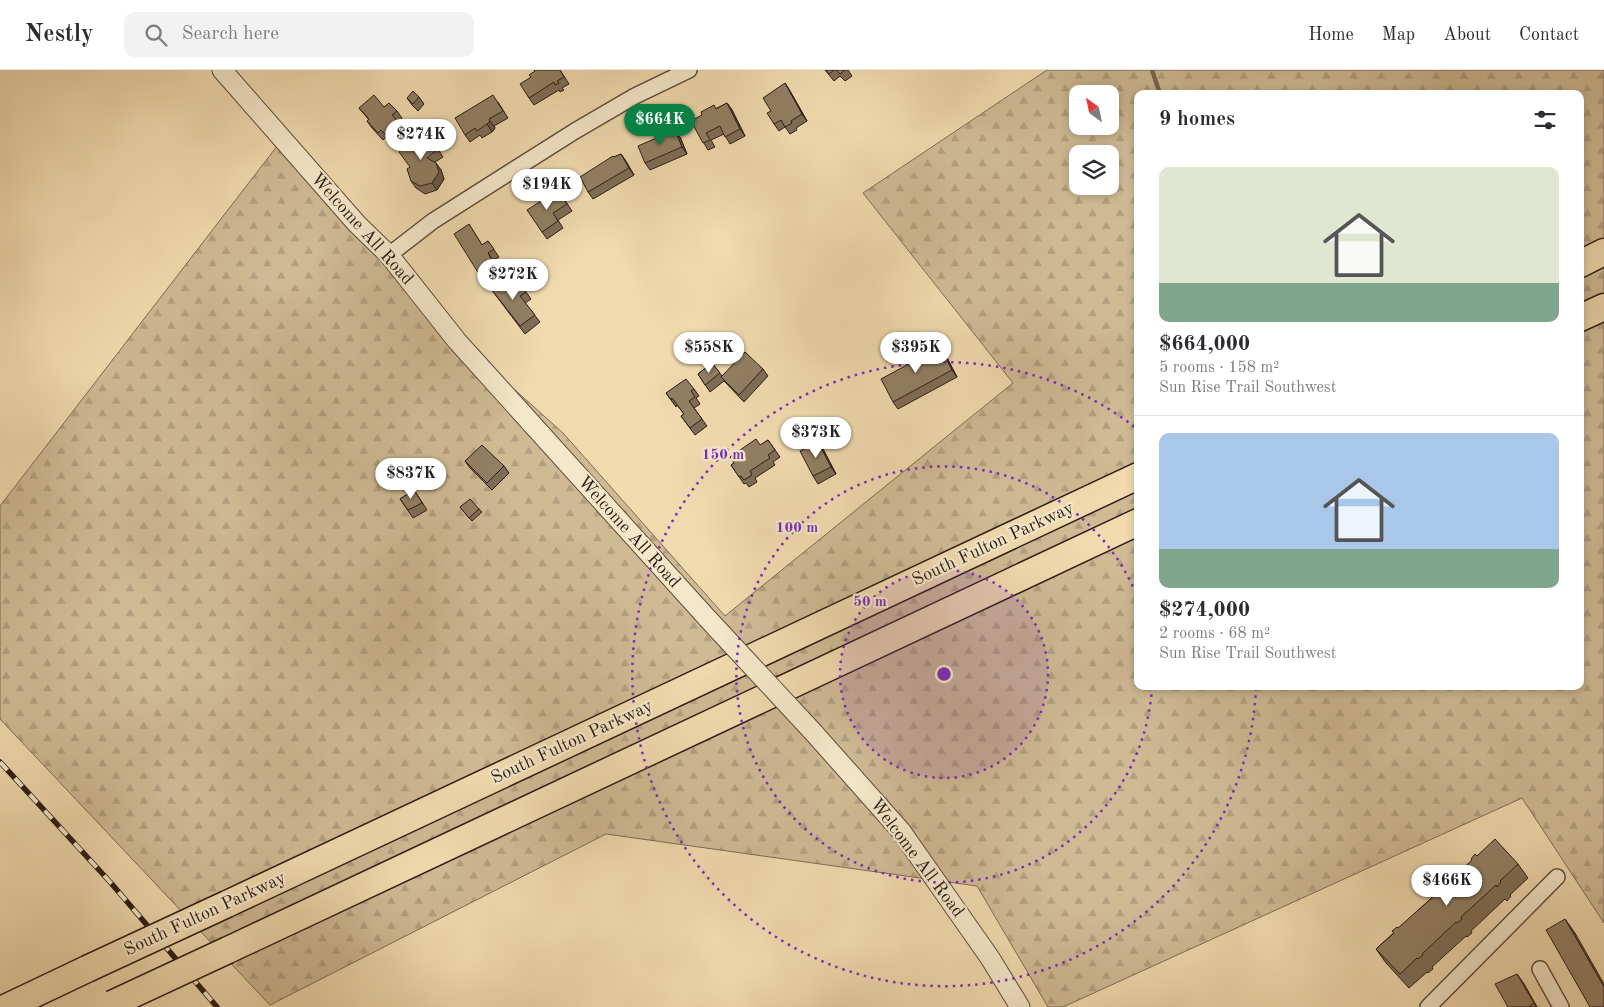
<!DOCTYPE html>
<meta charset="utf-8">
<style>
:root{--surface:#fff;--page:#f2f2f3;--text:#2b2b33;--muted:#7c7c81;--line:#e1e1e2;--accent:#0b8043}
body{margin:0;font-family:"Old Standard TT",serif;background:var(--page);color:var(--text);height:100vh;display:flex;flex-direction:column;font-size:19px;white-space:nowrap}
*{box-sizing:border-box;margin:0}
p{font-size:16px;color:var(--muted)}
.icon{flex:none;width:28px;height:28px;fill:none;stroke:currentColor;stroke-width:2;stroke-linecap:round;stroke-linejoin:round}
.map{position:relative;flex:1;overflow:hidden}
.drawer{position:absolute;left:1134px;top:20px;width:450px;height:600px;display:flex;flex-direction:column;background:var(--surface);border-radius:10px;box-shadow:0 2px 8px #0003}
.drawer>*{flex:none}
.needle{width:32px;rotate:327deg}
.controls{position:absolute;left:1069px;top:15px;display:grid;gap:10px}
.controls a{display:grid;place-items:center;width:50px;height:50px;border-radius:10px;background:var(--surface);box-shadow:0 2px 8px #0003;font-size:25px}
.price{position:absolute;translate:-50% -42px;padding:0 11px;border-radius:18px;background:#fff;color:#222;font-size:16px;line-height:32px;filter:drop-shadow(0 1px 2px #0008)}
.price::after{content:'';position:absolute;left:50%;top:30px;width:15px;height:11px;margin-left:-8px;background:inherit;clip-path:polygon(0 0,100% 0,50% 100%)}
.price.current{background:var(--accent);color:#fff}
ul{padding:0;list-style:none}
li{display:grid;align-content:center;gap:10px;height:265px;padding:0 25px}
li+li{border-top:1px solid var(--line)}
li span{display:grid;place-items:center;height:155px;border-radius:10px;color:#555}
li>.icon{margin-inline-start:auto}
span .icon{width:90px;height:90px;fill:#fffc;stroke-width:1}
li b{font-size:21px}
h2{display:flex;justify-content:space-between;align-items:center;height:60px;padding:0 25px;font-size:21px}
header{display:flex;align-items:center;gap:30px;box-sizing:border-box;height:70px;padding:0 25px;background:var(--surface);border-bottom:1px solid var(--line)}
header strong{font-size:24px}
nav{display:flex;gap:28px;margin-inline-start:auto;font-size:18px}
.search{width:350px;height:45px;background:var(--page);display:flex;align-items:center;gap:12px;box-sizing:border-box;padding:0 18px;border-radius:10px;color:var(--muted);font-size:19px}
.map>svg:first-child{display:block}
</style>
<header>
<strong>Nestly</strong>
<div class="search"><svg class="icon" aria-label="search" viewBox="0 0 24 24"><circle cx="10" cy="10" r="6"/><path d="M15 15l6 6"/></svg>Search here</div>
<nav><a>Home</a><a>Map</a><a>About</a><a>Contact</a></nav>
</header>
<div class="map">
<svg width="1604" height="937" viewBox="0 0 1604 937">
<defs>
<pattern id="forest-firs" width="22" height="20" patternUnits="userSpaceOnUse" patternTransform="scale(1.25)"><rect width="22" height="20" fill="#cfba94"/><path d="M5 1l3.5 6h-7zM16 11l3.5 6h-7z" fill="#b29f7f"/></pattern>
</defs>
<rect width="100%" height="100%" fill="#f0daae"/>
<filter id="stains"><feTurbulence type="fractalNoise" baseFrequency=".004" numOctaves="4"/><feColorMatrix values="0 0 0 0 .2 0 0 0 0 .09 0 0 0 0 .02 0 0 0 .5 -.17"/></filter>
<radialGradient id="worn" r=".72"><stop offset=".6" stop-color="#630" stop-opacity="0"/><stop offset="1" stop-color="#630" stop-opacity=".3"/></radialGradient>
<path fill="url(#forest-firs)" stroke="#7e6b54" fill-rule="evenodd" d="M1047,0H1604V853L1522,728L1063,937H1048L977,816L606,764L270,935L0,649V436L281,71L486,294L563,363L725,546L1013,313L863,123ZM1078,24H1110V56H1078ZM1138,24H1580V616H1138ZM1078,84H1110V116H1078Z"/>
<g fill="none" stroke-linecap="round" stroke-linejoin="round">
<polyline stroke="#796751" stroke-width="4.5" points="1152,0 1160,24"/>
<defs>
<g id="minor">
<polyline points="389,185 433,151 575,61 635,26 689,0"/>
<polyline points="1540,899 1561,937"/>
<polyline points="1428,937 1557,807"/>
</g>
<g id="tertiary">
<polyline points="222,0 357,154 389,185 457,271 708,549"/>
<polyline points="814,663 901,761 990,888 1020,937"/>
</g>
<g id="motorway">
<polyline points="1580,194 1604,182"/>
<polyline points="1580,248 1604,237"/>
<polyline points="227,834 1138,406"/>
<polyline points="228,880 1138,452"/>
<polyline points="7,937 87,899"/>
</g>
</defs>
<use href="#minor" stroke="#5d4c3a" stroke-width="18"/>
<use href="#tertiary" stroke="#5d4c3a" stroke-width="21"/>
<use href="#motorway" stroke="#2c1c14" stroke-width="29"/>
<use href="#minor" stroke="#f5e7ca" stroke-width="15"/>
<use href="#tertiary" stroke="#f5e7ca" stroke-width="19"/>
<use href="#motorway" stroke="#f0daae" stroke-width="26"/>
<defs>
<polyline id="rail" points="0,692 111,813 217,937"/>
</defs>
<use href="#rail" stroke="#2c1c14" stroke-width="5.5"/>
<use href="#rail" stroke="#f5e7ca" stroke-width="4" stroke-dasharray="11" stroke-linecap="butt"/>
<defs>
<polyline id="tertiary-bridge" points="708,549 814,663"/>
<g id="motorway-bridge">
<polyline points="87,899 227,834"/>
<polyline points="112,934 228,880"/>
</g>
</defs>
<use href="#tertiary-bridge" stroke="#5d4c3a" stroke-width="21" stroke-linecap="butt"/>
<use href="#motorway-bridge" stroke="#2c1c14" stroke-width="29" stroke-linecap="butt"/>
<use href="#tertiary-bridge" stroke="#f5e7ca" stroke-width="19"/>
<use href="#motorway-bridge" stroke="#f0daae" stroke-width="26"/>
</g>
<g fill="#7e6d56" stroke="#2c1c14">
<polygon points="534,0 560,0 569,14 562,18 564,20 560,22 559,20 534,35 529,28 531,7 535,1"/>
<polygon points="825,0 848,0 852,6 845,11 840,6 834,11"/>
<polygon points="785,13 790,21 807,51 796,58 797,60 790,64 785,57 779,61 774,54 771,41"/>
<polygon points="419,27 424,34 418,41 412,35 407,28"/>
<polygon points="498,32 508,48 494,56 495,58 492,62 482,68 480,65 470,72 465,65"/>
<polygon points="727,33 732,40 745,66 730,74 724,64 711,70 715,77 708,80 691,51"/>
<polygon points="384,37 397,41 402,48 398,52 408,64 395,76 386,67 383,70 372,58 367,51 369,50 359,38"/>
<polygon points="680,67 687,84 650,100 645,93"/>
<polygon points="416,71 438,79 443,87 435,92 441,100 444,109 437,120 425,124 416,118 411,111 410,97"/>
<polygon points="621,84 634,105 593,129 588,122 614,87"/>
<polygon points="558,120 572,141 558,150 563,158 547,169 542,162"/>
<polygon points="469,154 482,175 488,171 499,187 493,190 499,201 484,211 479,204"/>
<polygon points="515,217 526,222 531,229 525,233 540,252 525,264 491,219"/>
<polygon points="945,284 957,307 898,339 893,332"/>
<polygon points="712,293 722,306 763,299 768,306 744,332 724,311 710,322 698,304"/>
<polygon points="694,319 699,326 696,328 700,334 694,338 707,356 695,365 681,346 684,344 677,335 676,337 666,323"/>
<polygon points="768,370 780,387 773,392 775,395 755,408 757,412 749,417 746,413 744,414 731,395"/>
<polygon points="818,372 823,379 836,404 818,414 813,406"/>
<polygon points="465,391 504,396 509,403 492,420 470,398"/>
<polygon points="414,420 427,440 413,448 400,429"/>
<polygon points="460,437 479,439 482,442 472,451"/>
<polygon points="1477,786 1518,794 1528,808 1510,825 1511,826 1507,831 1505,829 1471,861 1472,863 1467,867 1466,866 1432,897 1433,899 1428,903 1427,902 1409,918 1386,893 1376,879"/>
<polygon points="1517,904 1524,914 1537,937 1508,937"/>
</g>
<g fill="#665946" stroke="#2c1c14">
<polygon points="785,13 790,21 807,51 802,44"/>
<polygon points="727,33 732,40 745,66 740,59"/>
<polygon points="490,51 495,58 492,62 487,54"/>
<polygon points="675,60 680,67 687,84 682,77"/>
<polygon points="621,84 626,91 634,105 629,98"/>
<polygon points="436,93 441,100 444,109 437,120 432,113"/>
<polygon points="488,183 493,190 499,201 494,194"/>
<polygon points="940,277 945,284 957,307 952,300"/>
<polygon points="818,372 823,379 836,404 831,397"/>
<polygon points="1565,849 1575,863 1604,914 1604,917"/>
<polygon points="1517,904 1524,914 1537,937 1536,937 1534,933"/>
</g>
<g fill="#927f64" stroke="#2c1c14">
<polygon points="534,0 560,0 564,7 557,11 559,13 555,15 554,12 529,28 520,14 531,7 529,5 535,1"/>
<polygon points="826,0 834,0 829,4"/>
<polygon points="836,0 845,0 840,4"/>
<polygon points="785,13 802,44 791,51 792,53 785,57 781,50 774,54 767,43 771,41 763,28"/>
<polygon points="413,21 419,27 413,34 407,28"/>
<polygon points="374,25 384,37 389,33 397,41 392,45 403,57 390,69 381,60 378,63 367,51 369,49 359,38"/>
<polygon points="493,25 503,41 489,49 490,51 487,54 477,61 475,58 465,65 455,48"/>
<polygon points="727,33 740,59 725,67 720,56 706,63 710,70 703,73 691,51 702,45 701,42 714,35 716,39"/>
<polygon points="675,60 682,77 645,93 638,76"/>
<polygon points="426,64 438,79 427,88 436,93 439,102 432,113 420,116 411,111 407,99 410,97 399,82 415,70 416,71"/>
<polygon points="621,84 629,98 588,122 580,107 613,86 614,87"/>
<polygon points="558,120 567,134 553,143 558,151 542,162 527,140"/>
<polygon points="469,154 482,175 488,171 494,179 488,183 494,194 479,204 454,164"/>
<polygon points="505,207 515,217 520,214 526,222 520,226 535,245 520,256 491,219"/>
<polygon points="940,277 952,300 893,332 881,309"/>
<polygon points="745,282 763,299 739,325 721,307"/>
<polygon points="712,293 720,303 705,315 698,304"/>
<polygon points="686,309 694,319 691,321 695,327 689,331 702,349 690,358 681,346 684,344 672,328 671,330 666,323"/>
<polygon points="756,369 760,375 768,370 775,380 768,385 770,388 750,401 752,405 744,410 741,406 739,407 731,395 734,393 730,387"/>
<polygon points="818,372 831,397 813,406 800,381"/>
<polygon points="482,375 504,396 487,413 465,391"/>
<polygon points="414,420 422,433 408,440 400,429"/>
<polygon points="470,429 479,439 469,448 460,437"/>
<polygon points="1495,769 1518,794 1500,811 1501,812 1497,817 1496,815 1461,847 1462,849 1457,853 1456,852 1422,884 1423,885 1418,889 1417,888 1400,904 1376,879 1394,863 1392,861 1397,857 1398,858 1433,827 1431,825 1436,821 1437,822 1472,790 1471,789 1475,784 1477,786"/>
<polygon points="1565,849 1604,917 1604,937 1590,937 1546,860"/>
<polygon points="1517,904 1534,933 1528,937 1508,937 1495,914"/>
</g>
<circle cx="944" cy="604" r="104" fill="#7b2cbf" fill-opacity=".12"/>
<g fill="none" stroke="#7b2cbf" stroke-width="2.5" stroke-dasharray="2.5 5">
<circle cx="944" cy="604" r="104"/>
<path d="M1152 617A208 208 0 1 1 1137 526"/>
<path d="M1256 618A312 312 0 1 1 1136 358"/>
</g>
<g text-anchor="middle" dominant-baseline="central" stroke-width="4.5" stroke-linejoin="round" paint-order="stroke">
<g font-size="18" fill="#2c1c14" stroke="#f5e7ca">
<text transform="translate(362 159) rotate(48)">Welcome All Road</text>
<text transform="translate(629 462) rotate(48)">Welcome All Road</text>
<text transform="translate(993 474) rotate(-25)">South Fulton Parkway</text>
<text transform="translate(572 672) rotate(-25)">South Fulton Parkway</text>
<text transform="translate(917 788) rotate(53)">Welcome All Road</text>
<text transform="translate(205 844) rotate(-25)">South Fulton Parkway</text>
</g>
</g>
<circle cx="944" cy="604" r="8" fill="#7b2cbf" stroke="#f5e7ca" stroke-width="2.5"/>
<g font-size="15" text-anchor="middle" font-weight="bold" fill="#7b2cbf" stroke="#f5e7ca" stroke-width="4.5" stroke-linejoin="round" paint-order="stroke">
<text x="723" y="389">150 m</text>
<text x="797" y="462">100 m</text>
<text x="870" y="536">50 m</text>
</g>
<rect width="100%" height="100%" filter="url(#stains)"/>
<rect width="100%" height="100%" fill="url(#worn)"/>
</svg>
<div class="controls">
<a><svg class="needle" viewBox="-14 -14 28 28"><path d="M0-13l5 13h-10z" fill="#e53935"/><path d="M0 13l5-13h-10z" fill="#7c7c81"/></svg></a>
<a><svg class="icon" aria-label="layers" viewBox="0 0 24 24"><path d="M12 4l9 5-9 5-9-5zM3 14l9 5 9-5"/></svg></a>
</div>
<b class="price current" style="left:660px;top:76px">$664K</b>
<b class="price" style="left:421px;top:91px">$274K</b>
<b class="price" style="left:547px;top:141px">$194K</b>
<b class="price" style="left:513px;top:231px">$272K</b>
<b class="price" style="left:709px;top:304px">$558K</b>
<b class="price" style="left:916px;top:304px">$395K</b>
<b class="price" style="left:816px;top:389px">$373K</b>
<b class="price" style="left:411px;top:430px">$837K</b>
<b class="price" style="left:1447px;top:837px">$466K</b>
<section class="drawer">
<h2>9 homes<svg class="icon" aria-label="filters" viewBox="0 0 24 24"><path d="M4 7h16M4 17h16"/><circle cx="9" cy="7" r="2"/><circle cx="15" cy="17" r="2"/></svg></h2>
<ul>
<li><span style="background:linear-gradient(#dfe7d0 75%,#7fa58c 0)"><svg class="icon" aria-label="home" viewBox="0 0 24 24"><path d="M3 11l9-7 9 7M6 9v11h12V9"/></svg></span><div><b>$664,000</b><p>5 rooms · 158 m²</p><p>Sun Rise Trail Southwest</p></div></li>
<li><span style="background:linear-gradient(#a9c7e8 75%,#7fa58c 0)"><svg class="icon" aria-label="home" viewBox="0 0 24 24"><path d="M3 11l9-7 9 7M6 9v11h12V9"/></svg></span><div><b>$274,000</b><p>2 rooms · 68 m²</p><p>Sun Rise Trail Southwest</p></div></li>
</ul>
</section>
</div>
